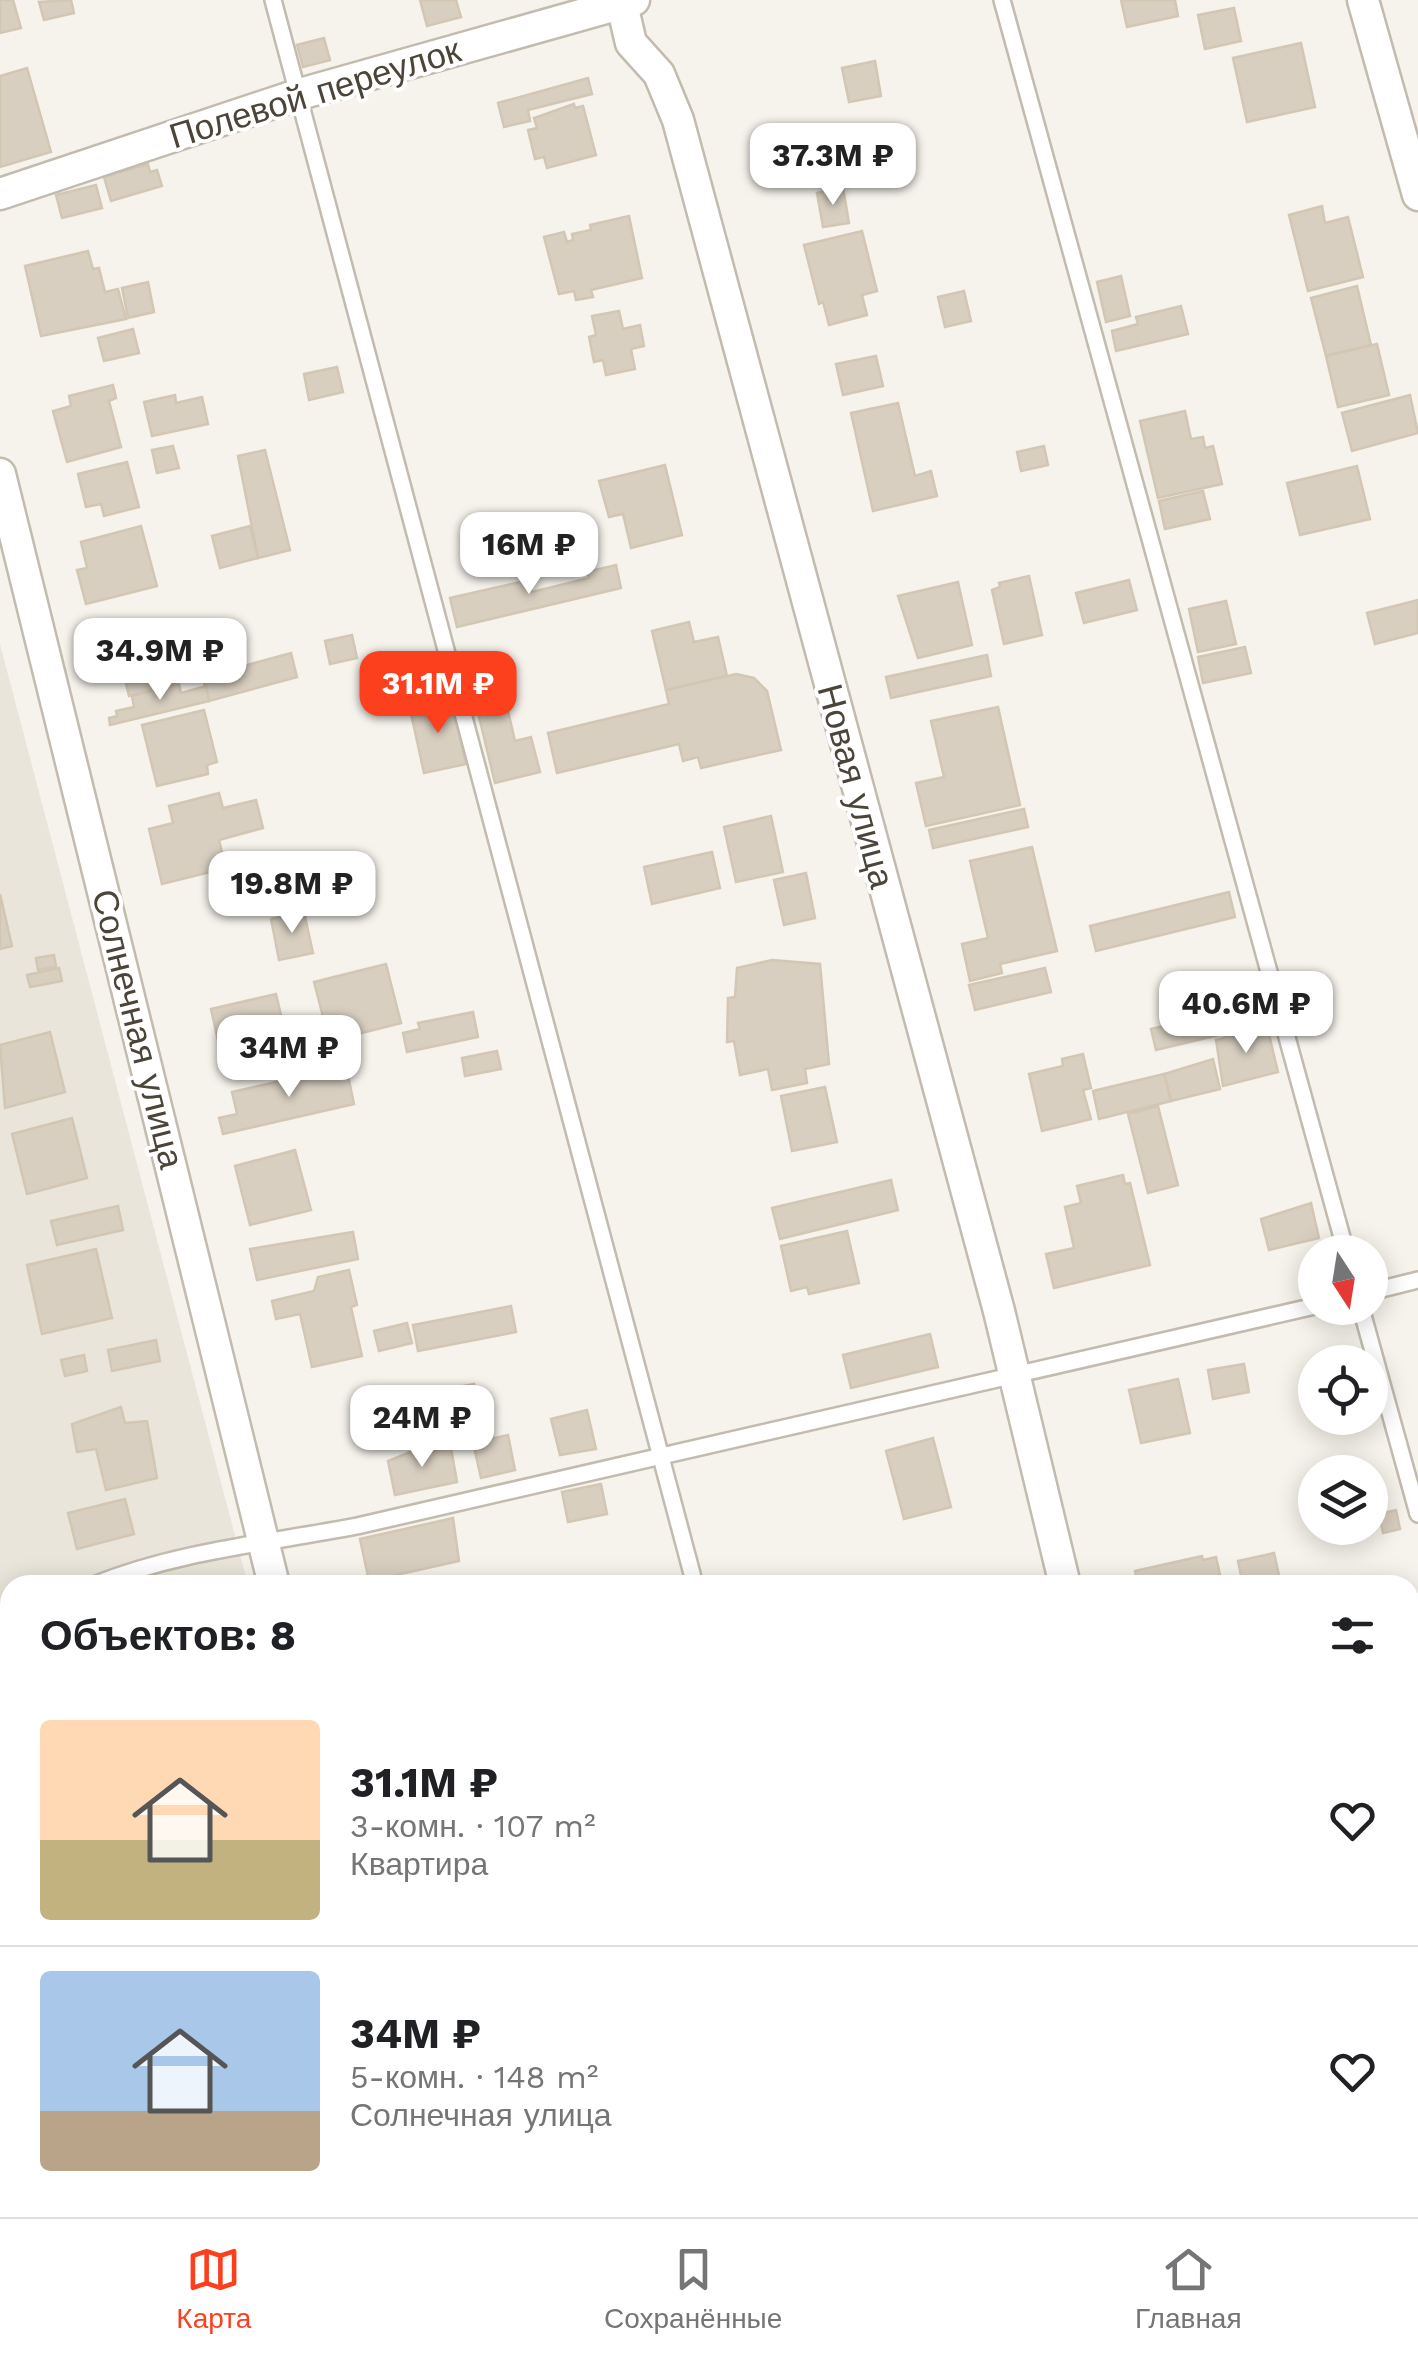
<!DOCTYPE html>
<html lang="ru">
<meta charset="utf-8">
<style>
:root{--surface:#fff;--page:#f6f6f6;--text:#202124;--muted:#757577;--line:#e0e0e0;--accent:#fc3f1d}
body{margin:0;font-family:"Work Sans",sans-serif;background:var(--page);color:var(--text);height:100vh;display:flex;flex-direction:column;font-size:38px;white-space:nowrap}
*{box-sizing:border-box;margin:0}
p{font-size:32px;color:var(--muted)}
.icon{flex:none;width:55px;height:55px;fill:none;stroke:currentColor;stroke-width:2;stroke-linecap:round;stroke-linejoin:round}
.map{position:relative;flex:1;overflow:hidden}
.details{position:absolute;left:0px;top:1575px;width:1420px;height:642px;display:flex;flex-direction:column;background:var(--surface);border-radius:30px 30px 0 0;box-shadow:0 5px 25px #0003}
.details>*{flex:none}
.needle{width:65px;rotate:168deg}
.fabs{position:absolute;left:1298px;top:1235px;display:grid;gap:20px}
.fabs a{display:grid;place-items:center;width:90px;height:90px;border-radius:50%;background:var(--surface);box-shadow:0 5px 25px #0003;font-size:50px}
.price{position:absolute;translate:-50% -85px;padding:0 22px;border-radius:20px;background:#fff;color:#222;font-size:32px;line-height:65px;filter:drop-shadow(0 2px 5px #0008)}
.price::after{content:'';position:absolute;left:50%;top:60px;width:30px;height:22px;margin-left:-15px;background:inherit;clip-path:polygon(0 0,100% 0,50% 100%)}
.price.selected{background:var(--accent);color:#fff}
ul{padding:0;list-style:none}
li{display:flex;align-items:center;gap:30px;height:250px;padding:0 40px}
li+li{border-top:2px solid var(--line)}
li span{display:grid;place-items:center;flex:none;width:280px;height:200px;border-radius:10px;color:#555}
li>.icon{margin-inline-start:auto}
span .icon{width:120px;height:120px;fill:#fffc;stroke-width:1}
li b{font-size:42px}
h2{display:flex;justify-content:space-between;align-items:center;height:120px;padding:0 40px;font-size:42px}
.tab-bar{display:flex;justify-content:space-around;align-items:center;height:140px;border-top:2px solid var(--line);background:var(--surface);font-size:28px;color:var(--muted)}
.tab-bar a{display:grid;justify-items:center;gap:5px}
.tab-bar .selected{color:var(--accent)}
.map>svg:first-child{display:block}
</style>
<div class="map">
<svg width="1418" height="2217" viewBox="0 0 1418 2217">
<rect width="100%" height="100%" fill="#f6f3ec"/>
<polygon fill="#eae5da" points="0,644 248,1585 10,1585 10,2208 413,2208 415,2217 0,2217"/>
<g fill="#d8cfc1" stroke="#d3c7b4" stroke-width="2.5">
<polygon points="0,0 13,0 21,28 0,33"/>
<polygon points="71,0 74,13 44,20 39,2"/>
<polygon points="420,0 456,0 461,17 427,26"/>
<polygon points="1121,0 1175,0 1178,16 1127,27"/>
<polygon points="1234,8 1241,41 1205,49 1198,15"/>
<polygon points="324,38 330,60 303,67 297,45"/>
<polygon points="1301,43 1315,107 1247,122 1233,58"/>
<polygon points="875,61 881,96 849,102 842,68"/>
<polygon points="27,68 51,152 0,167 0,76"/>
<polygon points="588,78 592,94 528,110 530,121 504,127 498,103"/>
<polygon points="574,104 575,108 583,106 596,155 547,168 544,157 535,159 528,130 537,128 534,118"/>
<polygon points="148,164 150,172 157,170 162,186 111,201 104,177"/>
<polygon points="96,185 102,208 62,218 56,195"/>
<polygon points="843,188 849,223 823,227 817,193"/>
<polygon points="1322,206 1325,223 1348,217 1363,277 1308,291 1289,215"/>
<polygon points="629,216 642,278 591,290 593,297 576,300 574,291 559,294 544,237 564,232 567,242 573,240 572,234 591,230 590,225"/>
<polygon points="862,231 877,291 862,295 867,315 829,325 823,302 819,304 804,245"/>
<polygon points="88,251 93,269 99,268 105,292 118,289 126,319 41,336 25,266"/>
<polygon points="1121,276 1130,316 1106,322 1097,282"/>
<polygon points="148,282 154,312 128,318 122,288"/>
<polygon points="1357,286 1371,345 1326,356 1311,298"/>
<polygon points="964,291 971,321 945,327 938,297"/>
<polygon points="1181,306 1188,334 1116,351 1112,331 1138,324 1136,317"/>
<polygon points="619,311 623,329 640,325 644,346 631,349 635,369 606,375 603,360 594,362 589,337 596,335 592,316"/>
<polygon points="133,329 139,353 104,361 98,338"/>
<polygon points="1377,344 1389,395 1338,407 1326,356"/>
<polygon points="876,356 883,386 843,395 836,364"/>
<polygon points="337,367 343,392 309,400 304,374"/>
<polygon points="113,385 116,398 109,401 121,447 67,462 53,411 71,406 69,396"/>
<polygon points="175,395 176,403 202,397 208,424 152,436 144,402"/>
<polygon points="1410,395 1418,433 1352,451 1342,413"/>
<polygon points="898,403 915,476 931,471 937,496 873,511 851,413"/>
<polygon points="1185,411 1191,439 1203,437 1205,448 1213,446 1222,484 1158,498 1140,421"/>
<polygon points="173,446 179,468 157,473 152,450"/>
<polygon points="1044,446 1048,465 1021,471 1017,452"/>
<polygon points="265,450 290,550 258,558 238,456"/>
<polygon points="127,462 139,507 104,516 101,504 86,507 78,474"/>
<polygon points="665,465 682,535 631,548 623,514 609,517 599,481"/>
<polygon points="1357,466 1370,519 1300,535 1287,483"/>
<polygon points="1203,491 1210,519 1165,529 1159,501"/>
<polygon points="141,526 157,586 86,604 77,570 87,568 81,542"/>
<polygon points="250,526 258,558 220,568 212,536"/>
<polygon points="616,565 621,588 457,627 450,598 529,580 532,592 589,578 587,572"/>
<polygon points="1029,576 1042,635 1004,644 992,590 1000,587 999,583"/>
<polygon points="1129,580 1137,610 1084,623 1076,593"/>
<polygon points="958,582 972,645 918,658 898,596"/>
<polygon points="1418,600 1418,633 1375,644 1367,613"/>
<polygon points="1226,601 1236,644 1198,652 1189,609"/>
<polygon points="689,622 694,642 718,637 727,676 666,690 652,631"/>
<polygon points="179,627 188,664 171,668 175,684 129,696 116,642"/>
<polygon points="352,635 357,658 330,664 325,641"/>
<polygon points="1245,647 1251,673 1203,683 1198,657"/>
<polygon points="291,653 297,677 209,701 199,665 237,655 240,667"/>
<polygon points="987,655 991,676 891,698 886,677"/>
<polygon points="736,674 754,678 767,691 781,750 701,768 698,757 683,761 679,744 557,773 548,733 669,704 666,690"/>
<polygon points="501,681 515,741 531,737 540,772 495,783 472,688"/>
<polygon points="179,684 181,693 206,686 209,701 110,725 109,718 117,716 116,711 134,707 132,696"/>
<polygon points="451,699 466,764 424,773 410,709"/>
<polygon points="998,707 1020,805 926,826 916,783 944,777 931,721"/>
<polygon points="204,710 217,762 207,765 208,774 157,786 142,725"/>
<polygon points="219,793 223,808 256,800 263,828 219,840 226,868 162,884 149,829 173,823 169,806"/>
<polygon points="1024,809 1028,827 933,848 929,830"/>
<polygon points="771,816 783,872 736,882 724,827"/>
<polygon points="1032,847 1057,951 1000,964 1002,973 970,981 962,944 988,938 970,861"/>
<polygon points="712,852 720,888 652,904 644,867"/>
<polygon points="806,873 815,918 784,925 774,880"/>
<polygon points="1229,892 1235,917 1096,951 1090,926"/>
<polygon points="0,894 12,946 0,949"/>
<polygon points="304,912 313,953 279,960 271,919"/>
<polygon points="54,955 56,967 38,970 36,958"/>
<polygon points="772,960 820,964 829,1064 805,1069 807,1083 772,1090 768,1069 740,1075 734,1041 727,1042 728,998 735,997 737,968"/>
<polygon points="386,964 401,1023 346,1037 349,1047 332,1051 314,982"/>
<polygon points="59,968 62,981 30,987 27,975"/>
<polygon points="1045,968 1051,992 975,1010 969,985"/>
<polygon points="276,994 289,1049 223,1063 211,1009"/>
<polygon points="1235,1009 1240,1030 1156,1050 1151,1029"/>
<polygon points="473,1012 478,1037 407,1052 403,1033 420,1029 418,1023"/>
<polygon points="1267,1026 1278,1072 1223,1086 1216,1040"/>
<polygon points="50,1032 65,1092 5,1108 0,1045"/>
<polygon points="497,1051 501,1069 465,1076 462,1058"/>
<polygon points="1083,1054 1091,1088 1083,1090 1091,1119 1042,1131 1029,1074 1063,1066 1062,1059"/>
<polygon points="1213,1059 1220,1089 1171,1101 1164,1074"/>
<polygon points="346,1066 354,1104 223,1134 219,1118 237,1114 232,1092"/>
<polygon points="1164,1074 1171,1101 1099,1119 1093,1091"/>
<polygon points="825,1087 837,1142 792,1151 781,1096"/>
<polygon points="1158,1106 1178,1185 1148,1193 1128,1114"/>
<polygon points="72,1118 87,1178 27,1194 12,1134"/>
<polygon points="295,1150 311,1210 250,1225 235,1166"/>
<polygon points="1123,1175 1125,1184 1130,1183 1150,1265 1054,1288 1046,1254 1074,1248 1065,1207 1081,1203 1077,1186"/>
<polygon points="891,1180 898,1210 780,1239 772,1208"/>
<polygon points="1311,1203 1319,1238 1269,1250 1261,1219"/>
<polygon points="118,1206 123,1230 57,1245 51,1221"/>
<polygon points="847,1231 859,1283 809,1294 807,1287 791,1291 781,1246"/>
<polygon points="353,1232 358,1259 257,1280 250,1249"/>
<polygon points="96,1249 112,1318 42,1334 27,1265"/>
<polygon points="349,1270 357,1305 351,1307 362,1356 312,1367 300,1314 276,1319 272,1301 314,1291 318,1277"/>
<polygon points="511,1306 516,1332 418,1351 413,1325"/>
<polygon points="407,1323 412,1343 379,1351 374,1331"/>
<polygon points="930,1334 938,1367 851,1388 843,1355"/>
<polygon points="156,1340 160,1361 112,1371 108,1350"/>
<polygon points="84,1355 87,1371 65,1376 61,1360"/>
<polygon points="1244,1364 1249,1392 1213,1399 1208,1370"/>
<polygon points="1178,1379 1190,1433 1141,1443 1129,1390"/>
<polygon points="474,1384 484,1428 458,1433 448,1389"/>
<polygon points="121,1407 125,1423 147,1421 157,1478 106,1490 96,1449 77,1452 72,1424"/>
<polygon points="587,1410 596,1449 560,1455 551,1419"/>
<polygon points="508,1435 515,1470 481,1478 473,1443"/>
<polygon points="933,1438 951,1507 904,1519 886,1451"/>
<polygon points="423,1447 424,1453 451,1448 457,1482 395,1495 388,1461"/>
<polygon points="601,1484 607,1514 568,1522 562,1492"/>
<polygon points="125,1499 134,1534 77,1549 68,1513"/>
<polygon points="1396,1510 1400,1529 1383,1533 1379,1514"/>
<polygon points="453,1518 459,1561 369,1581 360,1539"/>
<polygon points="1274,1553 1281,1584 1243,1585 1238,1561"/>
<polygon points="1202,1556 1203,1560 1216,1557 1220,1575 1207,1579 1208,1585 1138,1585 1135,1571"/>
<polygon points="1418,1657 1418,1679 1410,1680 1410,1659"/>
<polygon points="3,1893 5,1903 10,1902 10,1935 0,1937"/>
<polygon points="1418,2001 1418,2031 1410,2033 1410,2003"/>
</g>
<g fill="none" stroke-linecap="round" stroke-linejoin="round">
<defs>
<g id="lane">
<polyline points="273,0 695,1585"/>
<polyline points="1002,0 1346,1252"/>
<polyline points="1370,1292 1418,1280"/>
<polyline points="1361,1308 1418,1514"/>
<path d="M94,1585C177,1551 269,1543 357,1526L1315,1306"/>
<polyline points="0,1620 10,1616"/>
<polyline points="0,2088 10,2122"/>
<polyline points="36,2208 38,2217"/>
<polyline points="869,2208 872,2217"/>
</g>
<g id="street">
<polyline points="621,0 631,43 659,74 678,120 999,1311 1065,1585"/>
<polyline points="1363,0 1418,195"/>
<polyline points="0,194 300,94 634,0"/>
<polyline points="0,474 274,1585"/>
<polyline points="442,2208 445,2217"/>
<polyline points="1231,2208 1234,2217"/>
</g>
</defs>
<use href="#lane" stroke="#c2bbae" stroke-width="20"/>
<use href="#street" stroke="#c2bbae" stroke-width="35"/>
<use href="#lane" stroke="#fff" stroke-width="15"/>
<use href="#street" stroke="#fff" stroke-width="30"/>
</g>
<g text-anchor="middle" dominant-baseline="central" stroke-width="8" stroke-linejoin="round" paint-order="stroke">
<g font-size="35" fill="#4b4439" stroke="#fff">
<text transform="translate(315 93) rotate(-17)">Полевой переулок</text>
<text transform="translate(856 786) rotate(75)">Новая улица</text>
<text transform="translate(138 1029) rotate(76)">Солнечная улица</text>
</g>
</g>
</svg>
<div class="fabs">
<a><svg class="needle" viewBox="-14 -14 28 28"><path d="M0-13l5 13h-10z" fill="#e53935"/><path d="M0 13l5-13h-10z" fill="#757577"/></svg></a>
<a><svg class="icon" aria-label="locate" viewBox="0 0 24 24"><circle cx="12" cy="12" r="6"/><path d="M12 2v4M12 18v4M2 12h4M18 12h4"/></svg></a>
<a><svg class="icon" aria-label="layers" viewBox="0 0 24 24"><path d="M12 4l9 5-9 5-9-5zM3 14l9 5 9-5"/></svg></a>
</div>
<b class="price" style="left:833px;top:208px">37.3M ₽</b>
<b class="price" style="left:529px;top:597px">16M ₽</b>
<b class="price" style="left:160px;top:703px">34.9M ₽</b>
<b class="price selected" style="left:438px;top:736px">31.1M ₽</b>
<b class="price" style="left:292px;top:936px">19.8M ₽</b>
<b class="price" style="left:1246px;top:1056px">40.6M ₽</b>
<b class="price" style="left:289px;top:1100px">34M ₽</b>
<b class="price" style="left:422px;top:1470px">24M ₽</b>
<section class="details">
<h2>Объектов: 8<svg class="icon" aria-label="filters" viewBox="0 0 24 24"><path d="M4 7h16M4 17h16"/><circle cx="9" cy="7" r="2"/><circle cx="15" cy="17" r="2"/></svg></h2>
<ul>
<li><span style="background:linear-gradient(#ffd9b3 60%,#c2b280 0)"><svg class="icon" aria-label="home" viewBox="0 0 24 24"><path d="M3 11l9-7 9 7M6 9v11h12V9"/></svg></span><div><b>31.1M ₽</b><p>3-комн. · 107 m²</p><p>Квартира</p></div><svg class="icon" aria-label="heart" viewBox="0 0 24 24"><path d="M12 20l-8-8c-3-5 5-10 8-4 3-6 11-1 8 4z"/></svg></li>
<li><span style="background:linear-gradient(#a9c7e8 70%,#b9a48a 0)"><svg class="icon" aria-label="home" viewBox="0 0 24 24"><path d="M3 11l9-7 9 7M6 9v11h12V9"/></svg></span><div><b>34M ₽</b><p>5-комн. · 148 m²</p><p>Солнечная улица</p></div><svg class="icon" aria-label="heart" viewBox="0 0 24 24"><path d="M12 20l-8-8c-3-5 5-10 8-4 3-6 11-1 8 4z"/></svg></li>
</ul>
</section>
</div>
<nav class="tab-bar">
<a class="selected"><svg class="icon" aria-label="map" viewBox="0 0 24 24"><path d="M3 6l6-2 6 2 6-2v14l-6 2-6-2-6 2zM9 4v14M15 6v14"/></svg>Карта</a>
<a><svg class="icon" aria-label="saved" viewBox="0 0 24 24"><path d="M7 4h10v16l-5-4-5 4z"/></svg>Сохранённые</a>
<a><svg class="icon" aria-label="home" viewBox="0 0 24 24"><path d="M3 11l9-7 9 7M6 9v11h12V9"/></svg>Главная</a>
</nav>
